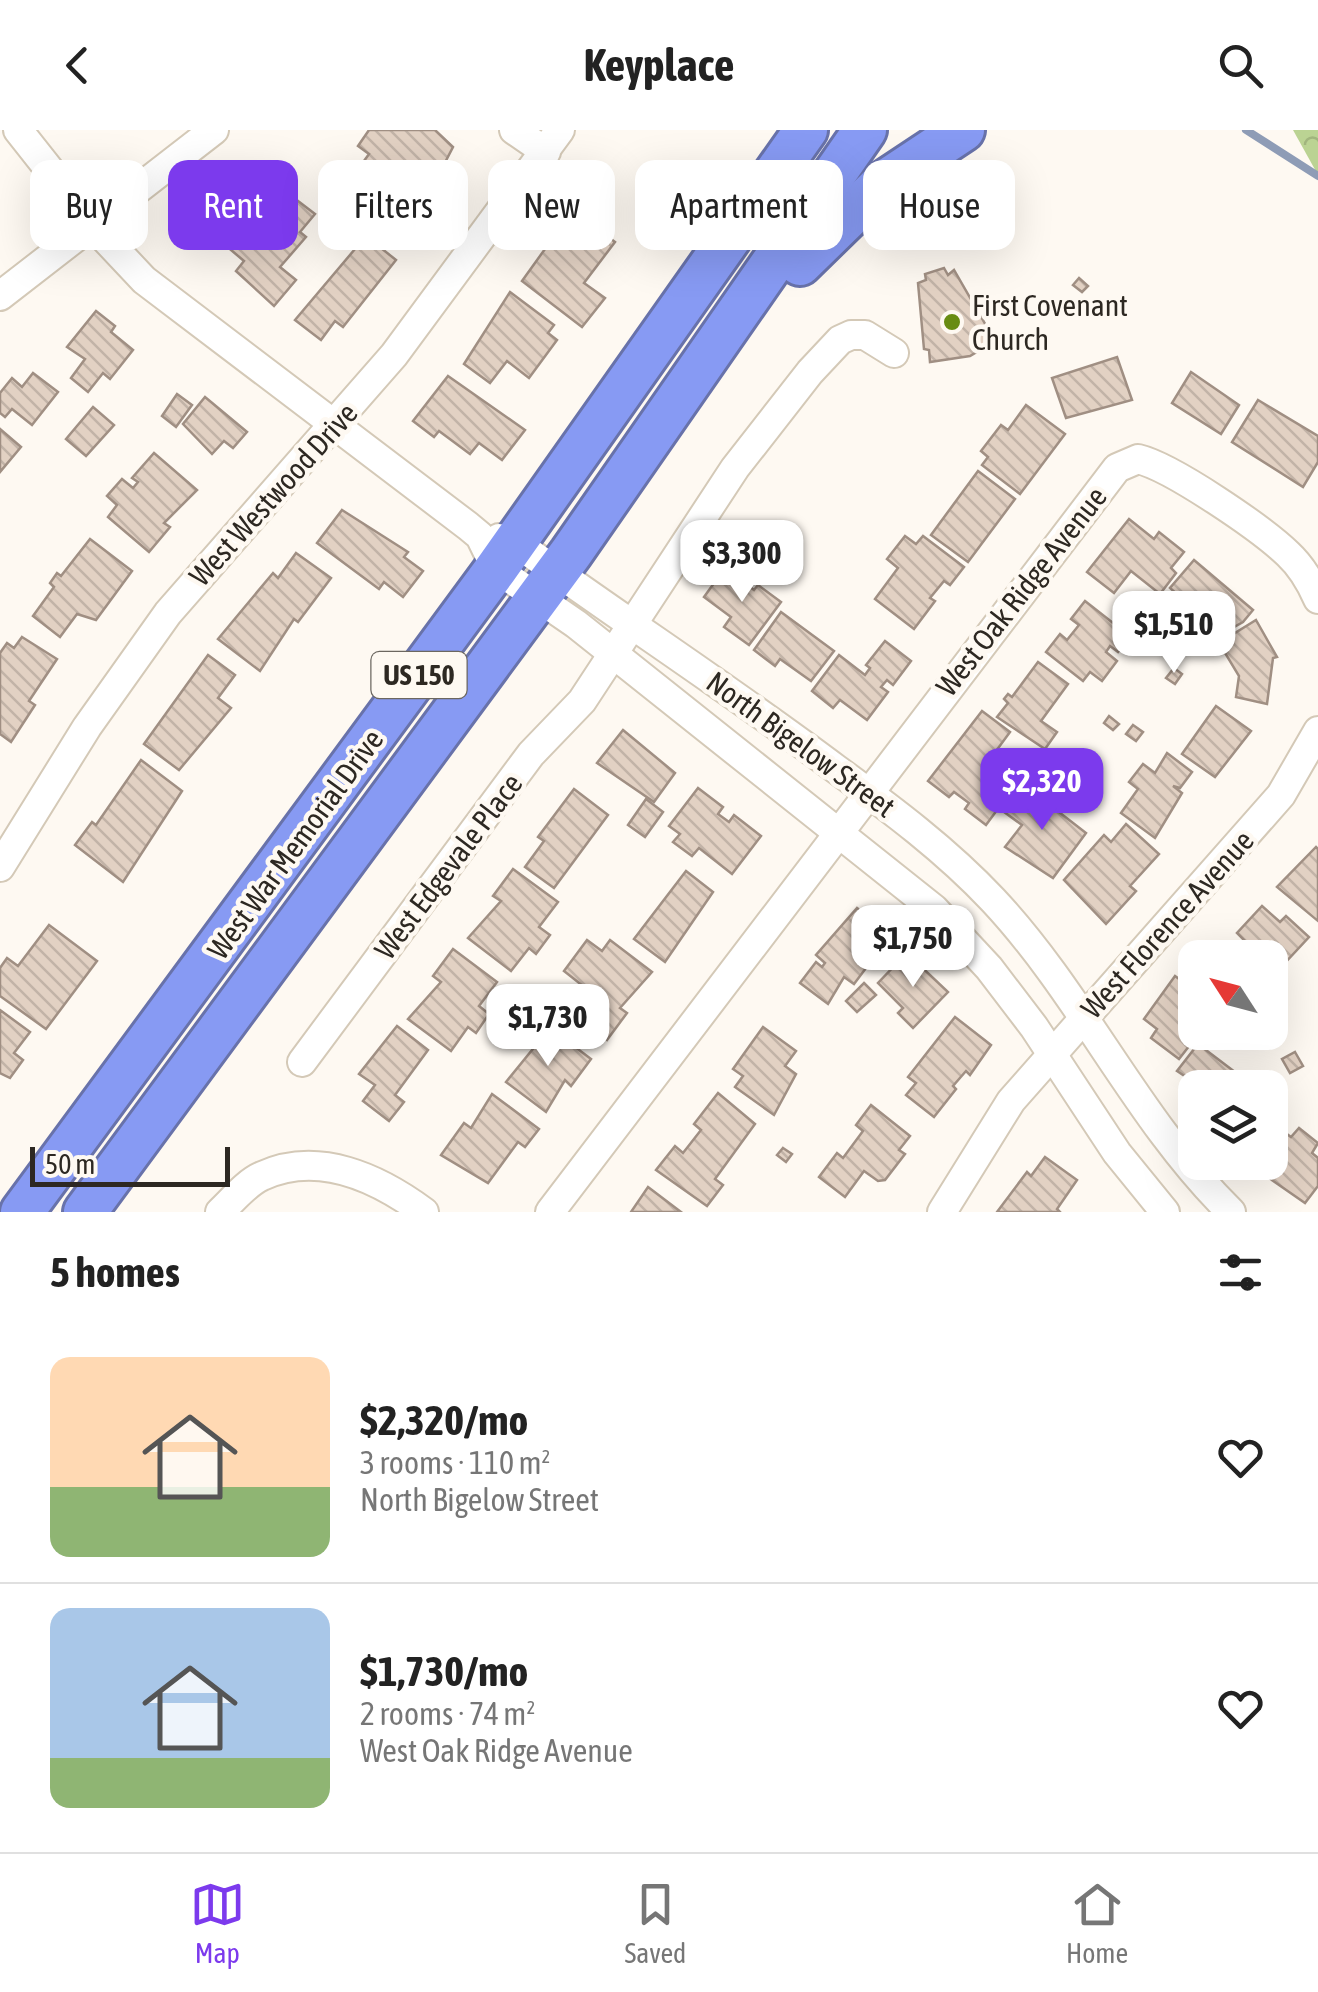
<!DOCTYPE html>
<meta charset="utf-8">
<style>
:root{--surface:#fff;--page:#f6f6f6;--text:#222;--muted:#767676;--line:#e0e0e0;--accent:#7c3aed}
body{margin:0;font-family:"Asap Condensed",sans-serif;background:var(--page);color:var(--text);height:100vh;display:flex;flex-direction:column;font-size:38px;white-space:nowrap}
*{box-sizing:border-box;margin:0}
p{font-size:32px;color:var(--muted)}
.icon{flex:none;width:55px;height:55px;fill:none;stroke:currentColor;stroke-width:2;stroke-linecap:round;stroke-linejoin:round}
.map{position:relative;height:1082px;overflow:hidden}
.side{display:flex;flex-direction:column;background:var(--surface);flex:1}
.side>*{flex:none}
.banner{position:absolute;left:30px;top:30px;width:1260px;height:90px;display:flex;gap:20px}
.needle{width:65px;rotate:306deg}
.buttons{position:absolute;left:1178px;top:810px;display:grid;gap:20px}
.buttons a{display:grid;place-items:center;width:110px;height:110px;border-radius:20px;background:var(--surface);box-shadow:0 10px 40px #0002;font-size:50px}
.scale{position:absolute;left:30px;bottom:25px;width:200px;box-sizing:border-box;padding-left:10px;border:5px solid #2d2822;border-top:0;font-size:28px;line-height:35px;white-space:nowrap;color:#2d2822;-webkit-text-stroke:8px #fef9f2;paint-order:stroke}
.price{position:absolute;translate:-50% -85px;padding:0 22px;border-radius:20px;background:#fff;color:#222;font-size:32px;line-height:65px;filter:drop-shadow(0 2px 5px #0008)}
.price::after{content:'';position:absolute;left:50%;top:60px;width:30px;height:22px;margin-left:-15px;background:inherit;clip-path:polygon(0 0,100% 0,50% 100%)}
.price.on{background:var(--accent);color:#fff}
ul{padding:0;list-style:none}
li{display:flex;align-items:center;gap:30px;height:250px;padding:0 50px}
li+li{border-top:2px solid var(--line)}
li span{display:grid;place-items:center;flex:none;width:280px;height:200px;border-radius:20px;color:#555}
li>.icon{margin-inline-start:auto}
span .icon{width:120px;height:120px;fill:#fffc;stroke-width:1}
li b{font-size:42px}
h2{display:flex;justify-content:space-between;align-items:center;height:120px;padding:0 50px;font-size:42px}
.pill{padding:0 35px;border-radius:20px;background:var(--surface);box-shadow:0 10px 40px #0002;font-size:35px;line-height:90px}
.pill.on{background:var(--accent);color:#fff}
header{display:flex;justify-content:space-between;align-items:center;height:130px;padding:0 50px;background:var(--surface);font-size:45px;font-weight:700}
.menu{display:flex;justify-content:space-around;align-items:center;height:140px;border-top:2px solid var(--line);background:var(--surface);font-size:28px;color:var(--muted)}
.menu a{display:grid;justify-items:center;gap:5px}
.menu .on{color:var(--accent)}
.map>svg:first-child{display:block}
</style>
<header><svg class="icon" aria-label="back" viewBox="0 0 24 24"><path d="M15 5l-7 7 7 7"/></svg>Keyplace<svg class="icon" aria-label="search" viewBox="0 0 24 24"><circle cx="10" cy="10" r="6"/><path d="M15 15l6 6"/></svg></header>
<div class="map">
<svg width="1318" height="1082" viewBox="0 0 1318 1082">
<defs>
<pattern id="forest-crowns" width="20" height="18" patternUnits="userSpaceOnUse" patternTransform="scale(2.5)"><rect width="20" height="18" fill="#bbd393"/><path d="M2 6a3 3 0 1 1 6 0M12 15a3 3 0 1 1 6 0" fill="none" stroke="#a1b57e"/></pattern>
<pattern id="building-back-hatch" width="6" height="6" patternUnits="userSpaceOnUse" patternTransform="scale(2.5)"><rect width="6" height="6" fill="#e2d1c3"/><path d="M-1 5l2 2M0 0l6 6M5-1l2 2" fill="none" stroke="#c2b3a7"/></pattern>
</defs>
<rect width="100%" height="100%" fill="#fef9f2"/>
<polygon fill="url(#forest-crowns)" points="1293,0 1318,0 1318,45"/>
<g fill="none" stroke-linecap="round" stroke-linejoin="round">
<polyline stroke="#8e9cb6" stroke-width="8" points="1246,0 1318,46"/>
</g>
<g fill="url(#building-back-hatch)" stroke="#a08f83" stroke-width="2.5">
<polygon points="369,0 435,0 453,17 439,44 435,41 420,62 393,43 389,49 364,31 369,24 358,16"/>
<polygon points="274,64 292,78 298,71 315,84 300,102 306,107 280,137 296,150 274,176 236,141 244,131 224,114 241,93 246,97"/>
<polygon points="382,66 415,90 399,113 366,89"/>
<polygon points="573,80 615,112 584,153 605,168 582,197 522,151"/>
<polygon points="366,106 396,130 343,197 335,191 321,210 295,190"/>
<polygon points="944,138 948,145 954,140 988,199 983,203 990,214 970,226 930,232 929,220 924,219 918,153 926,150 925,144"/>
<polygon points="1079,148 1088,156 1082,162 1073,155"/>
<polygon points="510,162 554,195 548,203 557,210 529,248 507,231 490,253 464,234"/>
<polygon points="96,181 115,196 111,202 133,220 110,249 103,243 88,262 71,248 85,229 67,217"/>
<polygon points="1117,227 1132,270 1066,288 1052,248"/>
<polygon points="1191,242 1239,275 1221,304 1172,273"/>
<polygon points="33,243 58,262 32,295 12,279 5,287 0,283 0,263 12,248 22,257"/>
<polygon points="448,246 525,300 502,330 479,313 470,324 439,301 434,307 413,291"/>
<polygon points="177,264 192,275 176,297 162,286"/>
<polygon points="205,267 247,302 233,318 224,311 212,324 183,294"/>
<polygon points="1258,270 1318,306 1318,332 1303,357 1232,312"/>
<polygon points="1026,275 1065,304 1020,364 982,335 988,327 981,321 1001,295 1008,300"/>
<polygon points="93,277 114,295 86,326 66,309"/>
<polygon points="0,299 21,317 0,342"/>
<polygon points="154,323 197,360 164,393 170,397 149,422 108,387 117,375 107,366 122,349 133,358 138,352 132,348"/>
<polygon points="978,341 1015,369 968,432 931,405"/>
<polygon points="342,380 408,422 404,427 423,441 403,467 384,452 379,459 317,413"/>
<polygon points="1129,389 1154,409 1159,402 1184,422 1171,438 1176,443 1160,464 1131,441 1114,463 1087,442"/>
<polygon points="905,406 916,414 923,406 964,437 950,455 944,451 930,468 935,471 914,499 875,469 898,438 887,429"/>
<polygon points="90,409 132,441 96,490 77,484 60,507 33,486 54,457 50,453 57,443 61,446"/>
<polygon points="296,423 331,448 298,492 294,489 260,541 218,509 273,443 278,448"/>
<polygon points="1194,430 1253,480 1243,492 1225,502 1205,489 1202,493 1177,471 1180,467 1170,458"/>
<polygon points="725,438 754,460 758,455 781,472 749,515 724,497 731,487 704,467"/>
<polygon points="1085,471 1122,500 1120,503 1128,509 1118,522 1110,516 1106,522 1117,531 1102,551 1090,542 1083,551 1046,522 1060,504 1067,510 1079,495 1071,489"/>
<polygon points="781,482 834,521 811,551 780,529 775,536 754,520"/>
<polygon points="1256,490 1277,527 1273,528 1267,574 1236,567 1239,546 1219,513"/>
<polygon points="22,507 57,529 29,571 35,575 11,612 0,604 0,523 7,513 14,518"/>
<polygon points="885,511 911,531 893,555 887,550 881,557 888,562 867,590 840,570 833,578 812,561 839,525 865,545 870,538 866,535"/>
<polygon points="208,525 235,545 218,568 231,578 179,640 144,614"/>
<polygon points="1038,532 1068,554 1041,591 1057,602 1045,619 997,587 1008,573 1004,569 1008,564 1012,567"/>
<polygon points="1174,538 1182,544 1175,554 1166,548"/>
<polygon points="1216,576 1251,601 1215,647 1182,624"/>
<polygon points="982,581 1010,602 996,621 1009,631 1005,637 1020,649 986,695 965,679 969,673 954,662 949,667 928,651"/>
<polygon points="1109,586 1119,594 1113,600 1104,593"/>
<polygon points="1133,595 1143,602 1136,611 1126,604"/>
<polygon points="623,600 675,643 654,672 597,633"/>
<polygon points="1167,623 1192,642 1180,658 1173,656 1182,663 1155,708 1121,683 1138,659 1129,652 1143,634 1155,643"/>
<polygon points="141,630 182,661 123,752 75,715 92,692 96,695"/>
<polygon points="1024,655 1086,703 1053,748 1005,717 1022,695 1004,682"/>
<polygon points="698,658 723,677 718,684 729,692 734,685 761,706 732,744 699,718 692,726 673,712 680,704 669,696"/>
<polygon points="574,659 608,685 554,758 525,737 544,711 538,707"/>
<polygon points="646,669 663,682 645,707 628,695"/>
<polygon points="1126,694 1159,724 1130,756 1136,761 1106,794 1064,750 1104,705 1111,712"/>
<polygon points="1316,717 1318,719 1318,791 1277,757"/>
<polygon points="513,739 558,772 539,797 550,805 536,824 529,818 511,841 468,808 501,771 493,766"/>
<polygon points="686,741 713,762 665,832 634,809"/>
<polygon points="1262,776 1280,792 1286,786 1309,807 1270,849 1270,828 1243,828 1252,818 1237,803"/>
<polygon points="857,778 877,794 873,799 887,810 854,854 844,847 828,874 800,853 816,832 822,837 825,833 816,825"/>
<polygon points="49,795 97,831 46,899 0,866 0,838 7,828 18,836"/>
<polygon points="587,810 602,821 610,810 652,842 620,878 627,883 607,910 566,878 583,856 564,841"/>
<polygon points="1206,817 1220,828 1199,828"/>
<polygon points="453,819 497,852 479,876 489,884 476,903 468,897 451,921 408,889 441,852 433,846"/>
<polygon points="902,828 908,833 913,829 948,862 913,898 898,883 903,878 878,853"/>
<polygon points="1195,833 1195,902 1200,902 1179,929 1151,908 1157,899 1144,889 1175,846 1182,851"/>
<polygon points="864,853 876,865 857,882 846,871"/>
<polygon points="0,880 30,902 14,923 23,930 10,948 0,943"/>
<polygon points="955,887 991,915 970,945 966,941 953,956 956,959 934,987 906,965 916,953 908,947"/>
<polygon points="397,896 428,920 395,965 404,972 389,991 363,971 375,955 359,944"/>
<polygon points="763,897 796,921 785,936 796,944 774,985 735,957 743,946 733,939"/>
<polygon points="550,898 591,929 571,956 565,950 546,982 506,952"/>
<polygon points="1198,914 1252,955 1251,958 1195,960 1186,953 1189,949 1177,941"/>
<polygon points="1295,922 1303,936 1290,943 1282,929"/>
<polygon points="718,963 755,994 715,1049 723,1055 707,1076 656,1040 675,1016 683,1023 701,1000 694,994"/>
<polygon points="492,964 539,999 525,1017 518,1012 488,1053 441,1025 464,993 471,998"/>
<polygon points="871,975 910,1006 899,1020 905,1024 885,1050 878,1051 864,1041 845,1067 819,1047 837,1023 843,1028 863,1001 856,995"/>
<polygon points="1272,993 1291,1007 1299,998 1318,1013 1312,1023 1318,1028 1318,1056 1305,1073 1246,1032 1270,1032"/>
<polygon points="783,1018 792,1024 786,1032 777,1025"/>
<polygon points="1045,1027 1077,1050 1057,1079 1060,1082 997,1082 1027,1042 1031,1046"/>
<polygon points="648,1057 681,1082 631,1082"/>
</g>
<g fill="none" stroke-linecap="round" stroke-linejoin="round">
<defs>
<g id="minor">
<polyline points="18,0 97,100 144,150 468,396 480,406 496,439 576,494 934,779 989,838 1034,897 1117,1023 1165,1082"/>
<polyline points="514,0 546,22"/>
<polyline points="0,166 214,0"/>
<path d="M499,408L515,412C621,489 731,560 836,639C891,679 946,720 993,770C1083,866 1137,990 1231,1082"/>
<polyline points="0,737 87,597 168,483 394,225 560,0"/>
<polyline points="302,932 531,624 582,571 735,338 810,242 840,210 851,205 865,205 894,223"/>
<path d="M220,1082C232,1071 246,1053 262,1046C318,1020 378,1048 424,1082"/>
<path d="M550,1082L1117,338L1138,329C1172,337 1262,399 1288,424C1302,437 1311,453 1318,469"/>
<polyline points="942,1082 1011,971 1281,665 1318,601"/>
</g>
<g id="highway">
<polyline points="800,134 883,53 963,0"/>
<polyline points="22,1082 496,439 806,0"/>
<polyline points="85,1082 571,423 865,0"/>
</g>
</defs>
<use href="#minor" stroke="#d4c9b7" stroke-width="32"/>
<use href="#highway" stroke="#6872aa" stroke-width="48"/>
<use href="#minor" stroke="#fff" stroke-width="28"/>
<use href="#highway" stroke="#879af3" stroke-width="42"/>
</g>
<circle fill="#688c13" stroke="#fef9f2" stroke-width="4" cx="952" cy="192" r="10"/>
<g text-anchor="middle" dominant-baseline="central" stroke-width="9" stroke-linejoin="round" paint-order="stroke">
<rect fill="#fef9f2" stroke="#6c6760" stroke-width="2.5" x="371.5" y="522" width="95" height="46" rx="8"/>
<g font-size="28" font-weight="bold" fill="#2d2822">
<text x="419" y="545">US 150</text>
</g>
<g font-size="30" fill="#2d2822" stroke="#fef9f2" text-anchor="start">
<text x="972" y="175">First Covenant<tspan x="972" dy="34">Church</tspan></text>
</g>
<g font-size="30" fill="#2d2822" stroke="#fef9f2">
<text transform="translate(273 364) rotate(-48)">West Westwood Drive</text>
<text transform="translate(1021 461) rotate(-52)">West Oak Ridge Avenue</text>
<text transform="translate(801 614) rotate(36)">North Bigelow Street</text>
<text transform="translate(295 714) rotate(-54)">West War Memorial Drive</text>
<text transform="translate(448 736) rotate(-53)">West Edgevale Place</text>
<text transform="translate(1167 794) rotate(-48)">West Florence Avenue</text>
</g>
</g>
</svg>
<div class="buttons">
<a><svg class="needle" viewBox="-14 -14 28 28"><path d="M0-13l5 13h-10z" fill="#e53935"/><path d="M0 13l5-13h-10z" fill="#767676"/></svg></a>
<a><svg class="icon" aria-label="layers" viewBox="0 0 24 24"><path d="M12 4l9 5-9 5-9-5zM3 14l9 5 9-5"/></svg></a>
</div>
<div class="scale">50 m</div>
<b class="price" style="left:742px;top:475px">$3,300</b>
<b class="price" style="left:1174px;top:546px">$1,510</b>
<b class="price on" style="left:1042px;top:703px">$2,320</b>
<b class="price" style="left:913px;top:860px">$1,750</b>
<b class="price" style="left:548px;top:939px">$1,730</b>
<div class="banner">
<a class="pill">Buy</a>
<a class="pill on">Rent</a>
<a class="pill">Filters</a>
<a class="pill">New</a>
<a class="pill">Apartment</a>
<a class="pill">House</a>
</div>
</div>
<section class="side">
<h2>5 homes<svg class="icon" aria-label="filters" viewBox="0 0 24 24"><path d="M4 7h16M4 17h16"/><circle cx="9" cy="7" r="2"/><circle cx="15" cy="17" r="2"/></svg></h2>
<ul>
<li><span style="background:linear-gradient(#ffd9b3 65%,#8fb573 0)"><svg class="icon" aria-label="home" viewBox="0 0 24 24"><path d="M3 11l9-7 9 7M6 9v11h12V9"/></svg></span><div><b>$2,320/mo</b><p>3 rooms · 110 m²</p><p>North Bigelow Street</p></div><svg class="icon" aria-label="heart" viewBox="0 0 24 24"><path d="M12 20l-8-8c-3-5 5-10 8-4 3-6 11-1 8 4z"/></svg></li>
<li><span style="background:linear-gradient(#a9c7e8 75%,#8fb573 0)"><svg class="icon" aria-label="home" viewBox="0 0 24 24"><path d="M3 11l9-7 9 7M6 9v11h12V9"/></svg></span><div><b>$1,730/mo</b><p>2 rooms · 74 m²</p><p>West Oak Ridge Avenue</p></div><svg class="icon" aria-label="heart" viewBox="0 0 24 24"><path d="M12 20l-8-8c-3-5 5-10 8-4 3-6 11-1 8 4z"/></svg></li>
</ul>
</section>
<nav class="menu">
<a class="on"><svg class="icon" aria-label="map" viewBox="0 0 24 24"><path d="M3 6l6-2 6 2 6-2v14l-6 2-6-2-6 2zM9 4v14M15 6v14"/></svg>Map</a>
<a><svg class="icon" aria-label="saved" viewBox="0 0 24 24"><path d="M7 4h10v16l-5-4-5 4z"/></svg>Saved</a>
<a><svg class="icon" aria-label="home" viewBox="0 0 24 24"><path d="M3 11l9-7 9 7M6 9v11h12V9"/></svg>Home</a>
</nav>
